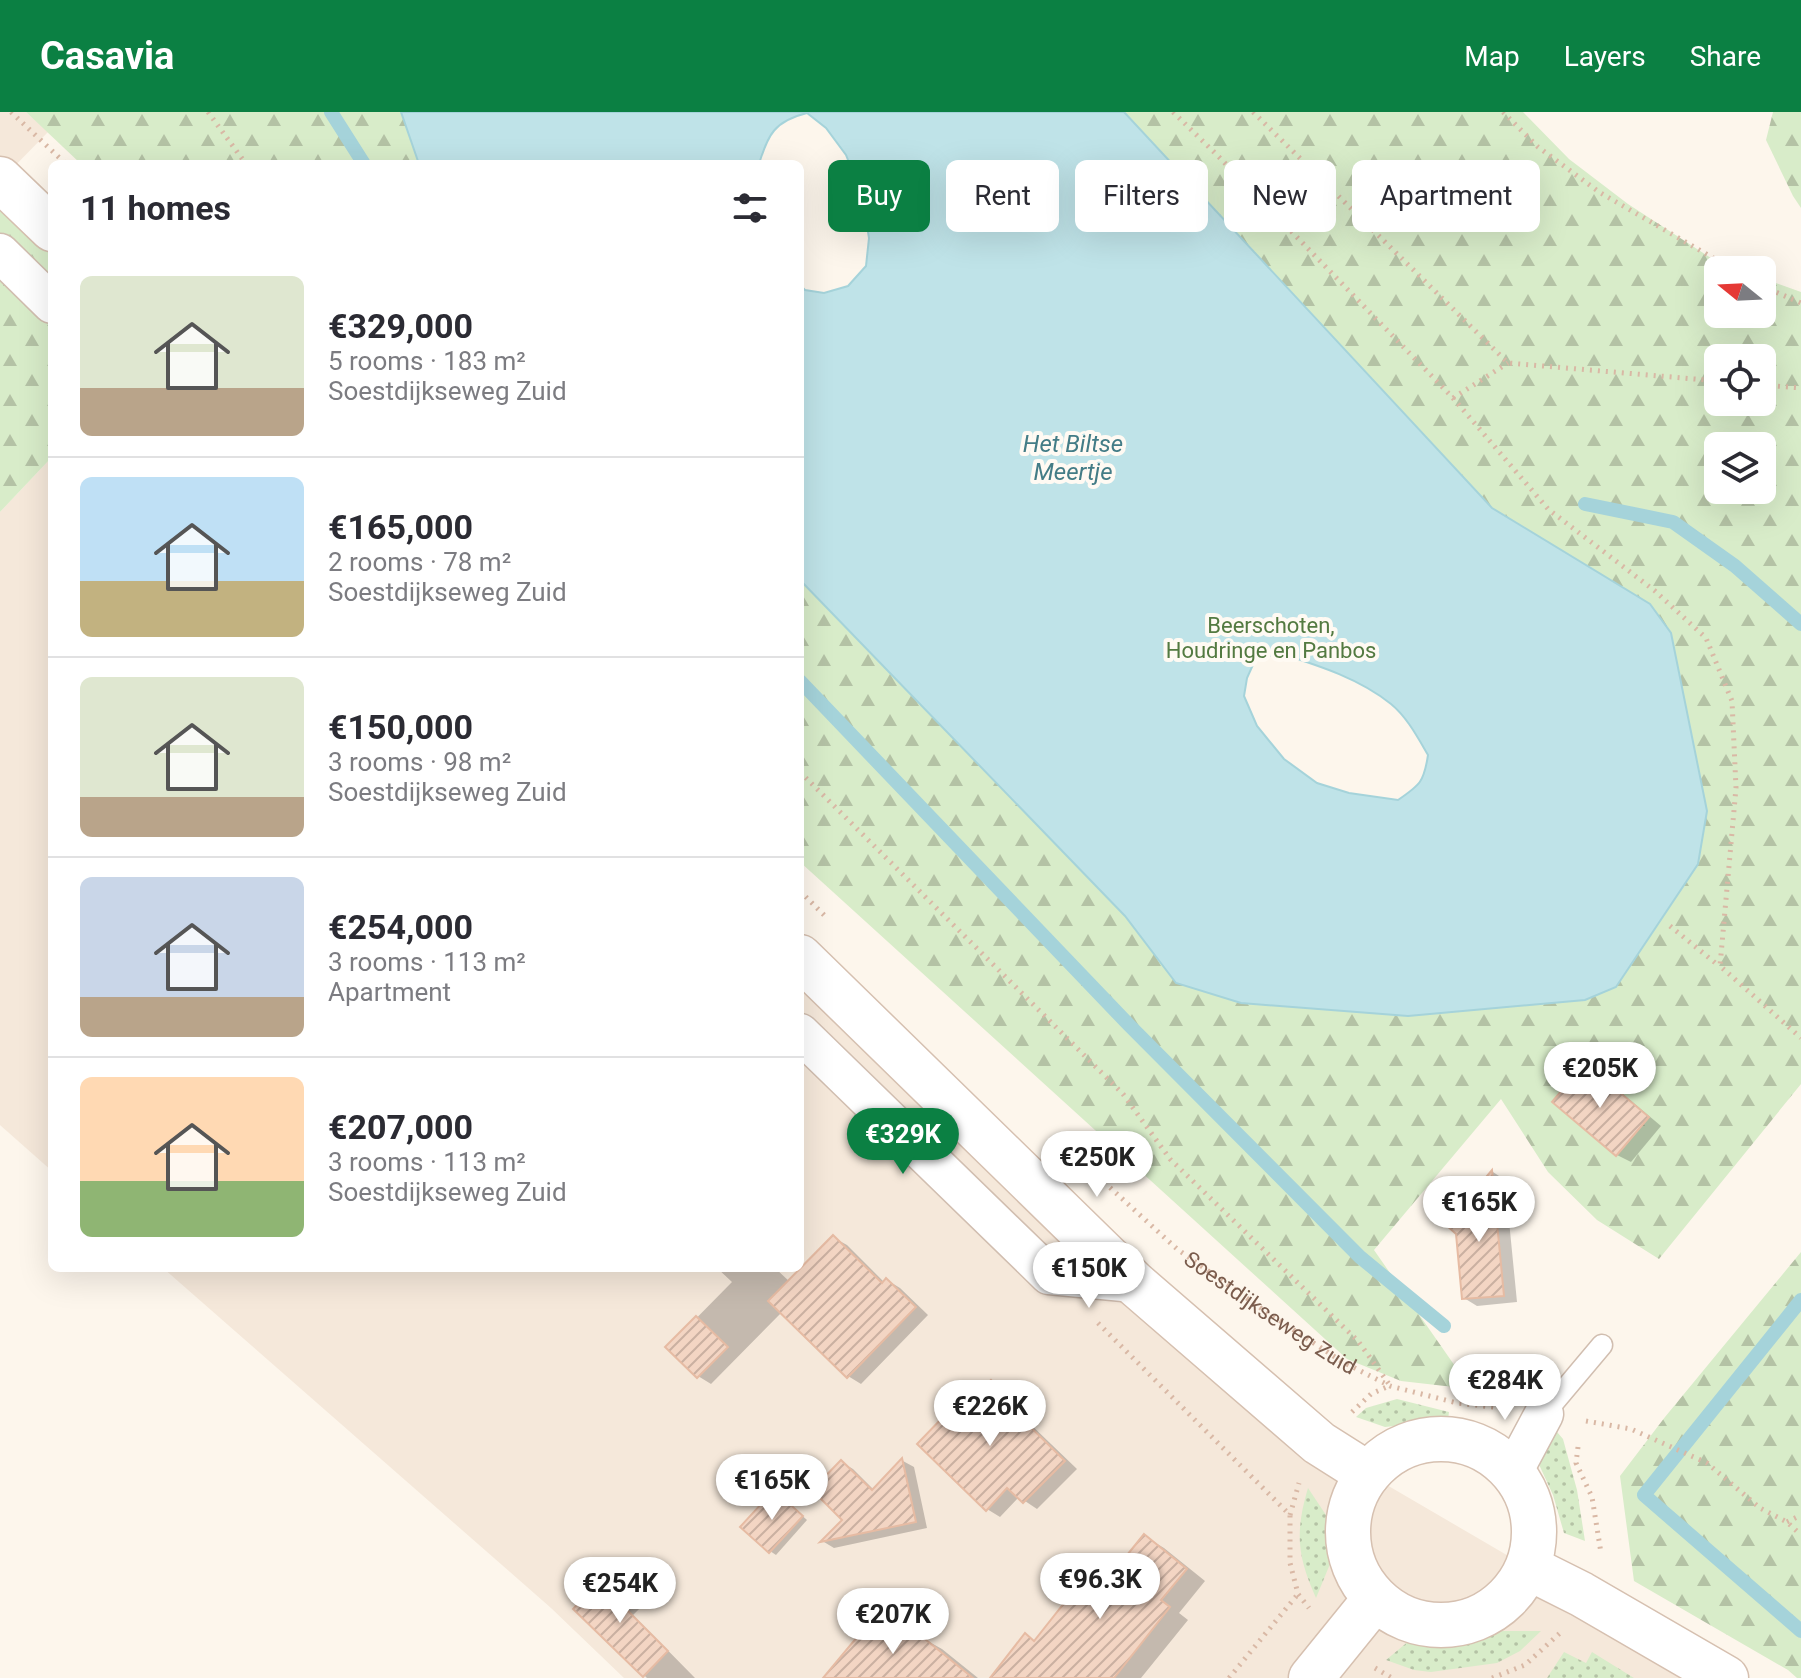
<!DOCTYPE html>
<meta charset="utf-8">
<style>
:root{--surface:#fff;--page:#f2f2f3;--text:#2b2b33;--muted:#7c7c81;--line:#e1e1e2;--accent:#0b8043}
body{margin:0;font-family:Roboto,sans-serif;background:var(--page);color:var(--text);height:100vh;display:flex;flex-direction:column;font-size:30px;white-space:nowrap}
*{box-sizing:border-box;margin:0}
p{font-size:26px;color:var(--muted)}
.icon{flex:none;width:44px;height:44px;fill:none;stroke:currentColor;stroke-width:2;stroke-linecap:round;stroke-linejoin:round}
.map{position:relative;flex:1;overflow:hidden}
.sheet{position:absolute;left:48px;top:48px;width:756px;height:1112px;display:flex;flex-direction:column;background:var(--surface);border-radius:12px;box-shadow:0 8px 32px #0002}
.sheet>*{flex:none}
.hud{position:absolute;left:828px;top:48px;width:760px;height:72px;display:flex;gap:16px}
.needle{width:52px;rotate:288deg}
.tools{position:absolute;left:1704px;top:144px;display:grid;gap:16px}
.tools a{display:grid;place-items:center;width:72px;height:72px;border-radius:12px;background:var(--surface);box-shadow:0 8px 32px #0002;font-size:40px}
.price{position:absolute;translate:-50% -68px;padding:0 18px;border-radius:28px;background:#fff;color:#222;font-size:26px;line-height:52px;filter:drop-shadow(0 2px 4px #0008)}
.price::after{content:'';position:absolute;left:50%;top:48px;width:24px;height:18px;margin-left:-12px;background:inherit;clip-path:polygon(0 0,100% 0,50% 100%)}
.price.selected{background:var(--accent);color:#fff}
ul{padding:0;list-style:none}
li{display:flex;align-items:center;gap:24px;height:200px;padding:0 32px}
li+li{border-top:2px solid var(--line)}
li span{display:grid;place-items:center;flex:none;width:224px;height:160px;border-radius:12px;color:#555}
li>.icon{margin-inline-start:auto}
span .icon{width:96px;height:96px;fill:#fffc;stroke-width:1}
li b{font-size:34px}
h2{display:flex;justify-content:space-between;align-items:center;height:96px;padding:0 32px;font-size:34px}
.chip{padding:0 28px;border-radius:12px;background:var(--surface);box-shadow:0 8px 32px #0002;font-size:28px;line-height:72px}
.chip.selected{background:var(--accent);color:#fff}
header{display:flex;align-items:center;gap:48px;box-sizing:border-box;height:112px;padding:0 40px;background:var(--accent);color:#fff}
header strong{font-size:38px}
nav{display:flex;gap:44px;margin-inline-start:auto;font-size:28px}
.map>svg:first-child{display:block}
</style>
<header>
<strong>Casavia</strong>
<nav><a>Map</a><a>Layers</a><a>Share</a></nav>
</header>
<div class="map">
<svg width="1801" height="1566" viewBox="0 0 1801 1566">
<defs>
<pattern id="green-dots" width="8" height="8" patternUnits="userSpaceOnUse" patternTransform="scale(2)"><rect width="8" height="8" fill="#d8ecc9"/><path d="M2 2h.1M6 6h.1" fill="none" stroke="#b4c2a5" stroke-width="1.8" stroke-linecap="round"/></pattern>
<pattern id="forest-firs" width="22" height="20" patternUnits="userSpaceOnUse" patternTransform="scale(2)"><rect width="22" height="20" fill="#d8ecc9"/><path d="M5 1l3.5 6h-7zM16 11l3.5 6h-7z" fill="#b4c2a5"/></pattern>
<pattern id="building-hatch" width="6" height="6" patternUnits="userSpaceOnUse" patternTransform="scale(2)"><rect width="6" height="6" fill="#f3d5c3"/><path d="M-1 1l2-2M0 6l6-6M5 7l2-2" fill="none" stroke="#cab0a1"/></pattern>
</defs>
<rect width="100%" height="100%" fill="#fdf6ec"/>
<g fill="#f5e8da">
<polygon points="0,0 26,0 48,20 0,69"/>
<polygon points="52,345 52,1059 0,1013 0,400"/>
<polygon points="800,845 1368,1362 1529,1456 1726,1566 624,1566 551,1496 163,1156 800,1156"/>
</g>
<g fill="url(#green-dots)">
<polygon points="1397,1287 1449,1300 1448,1308 1385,1315 1356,1305 1366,1296"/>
<polygon points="1552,1314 1563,1327 1577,1378 1585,1429 1564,1421 1553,1383 1536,1346"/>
<path d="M1308,1376L1328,1406L1330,1452L1316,1486C1297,1444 1295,1420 1308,1376Z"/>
<polygon points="1492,1519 1541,1519 1520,1539 1497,1551 1431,1560 1414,1558 1386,1548 1410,1528 1459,1529"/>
<polygon points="1564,1540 1586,1551 1592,1540 1634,1566 1547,1566"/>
</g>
<g fill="url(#forest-firs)" fill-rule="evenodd">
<polygon points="26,0 401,0 419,52 81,52"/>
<path d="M1124,0H1523L1569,47L1628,92L1717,150L1739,158H1718V202H1762V166L1801,180V972L1659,1147L1597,1108L1548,1060L1501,987L1374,1138L1471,1277L1401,1269L1347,1247L800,750V468L1125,804L1176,871L1408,904L1585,888L1616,875L1698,752L1707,700L1671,521L1528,419L1492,396ZM1718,246H1762V290H1718ZM1718,334H1762V378H1718Z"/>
<polygon points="1773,0 1801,0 1801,96 1793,84 1766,28"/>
<polygon points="0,69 52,117 52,345 0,400"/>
<polygon points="1801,1140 1801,1566 1797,1566 1788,1558 1634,1469 1620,1364 1665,1305"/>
</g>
<path fill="#bfe3e8" stroke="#a5d3da" stroke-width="2" fill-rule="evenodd" d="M401,0H1124L1492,396L1650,492L1671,521L1707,699L1698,752L1616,875L1585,888L1408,904L1241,891L1176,871L1125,804L800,468V173L805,178L824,181L848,174L866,154L869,126L862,83L846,43L826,16L807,1C775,9 768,22 759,52H419ZM1282,542C1320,554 1360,567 1391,592C1407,605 1418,626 1428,643C1424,670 1420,673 1398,688L1349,681L1317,671L1284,647L1257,614L1244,584L1247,566L1256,546Z"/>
<g fill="#0003">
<polygon points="1585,953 1598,961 1661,1014 1631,1050 1617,1043 1554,990"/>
<polygon points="1493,1060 1505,1068 1517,1190 1477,1194 1464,1186 1458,1121 1448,1113"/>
<polygon points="834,1126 847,1133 885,1171 887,1168 900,1176 928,1203 861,1272 848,1264 782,1200 711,1272 698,1264 668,1235 732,1170 717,1156 775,1156 790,1170"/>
<polygon points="992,1270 1005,1278 1030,1302 1025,1307 1077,1357 1037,1397 1019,1385 1000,1405 987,1397 977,1272 985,1277"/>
<polygon points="903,1349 914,1355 927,1416 834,1436 824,1430 845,1408 841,1350 853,1357 874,1378"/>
<polygon points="780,1384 807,1408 776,1443 770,1439"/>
<polygon points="1144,1424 1164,1436 1205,1469 1179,1501 1188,1508 1141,1566 992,1566 1026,1524 1036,1530 1089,1464 1105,1473"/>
<polygon points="607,1463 617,1469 643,1493 633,1503 695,1566 647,1566 576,1497"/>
<polygon points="878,1503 912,1525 915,1522 942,1537 978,1566 856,1566"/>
</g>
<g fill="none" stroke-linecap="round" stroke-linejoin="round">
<g stroke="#a5d3da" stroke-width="14">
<polyline points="331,0 364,52"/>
<polyline points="1585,392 1673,410 1735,454 1801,512"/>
<polyline points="800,569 1129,913 1360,1145 1444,1214"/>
<polyline points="1801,1188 1644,1383 1801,1519"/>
</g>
</g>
<g fill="url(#building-hatch)" stroke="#e6bba3" stroke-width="2">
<polygon points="1585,951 1649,1005 1616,1044 1552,990"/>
<polygon points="1492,1058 1504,1184 1462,1187 1456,1122 1446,1113"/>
<polygon points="833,1123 882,1171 886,1166 916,1195 847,1266 768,1189"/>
<polygon points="696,1204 728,1235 697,1266 665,1235"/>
<polygon points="991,1268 1017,1293 1013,1298 1065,1349 1023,1391 1007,1376 986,1399 917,1332 977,1270 983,1276"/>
<polygon points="902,1346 916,1410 820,1430 842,1408 812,1378 841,1348 872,1378"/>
<polygon points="774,1378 803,1404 769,1441 740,1415"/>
<polygon points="1144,1422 1187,1457 1161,1488 1170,1495 1114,1566 990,1566 1025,1521 1034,1529 1088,1461 1103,1473"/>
<polygon points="607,1461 634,1487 625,1496 668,1539 643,1565 573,1497"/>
<polygon points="878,1500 909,1526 915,1519 973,1566 823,1566"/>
</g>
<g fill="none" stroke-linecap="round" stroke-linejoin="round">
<defs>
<polyline id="lane" points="1544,1302 1602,1233"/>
<g id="street">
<polyline points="0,141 52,192"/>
<polyline points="800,921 1049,1163 1134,1171"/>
<polyline points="1513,1360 1544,1302"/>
</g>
<g id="secondary">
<polyline points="0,67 52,117"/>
<polyline points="800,845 1134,1171 1319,1331 1368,1362"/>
<circle cx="1441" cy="1420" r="93"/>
<polyline points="1529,1456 1581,1482 1726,1566"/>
<polyline points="1311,1566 1375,1487"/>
</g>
</defs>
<use href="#lane" stroke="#d1beb0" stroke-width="23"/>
<use href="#street" stroke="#d1beb0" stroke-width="41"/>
<use href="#secondary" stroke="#d6c0b0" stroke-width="47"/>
<g stroke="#d9b8a5" stroke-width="5" stroke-dasharray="2 6" stroke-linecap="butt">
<polyline points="11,0 66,52"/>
<polyline points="208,0 246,52"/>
<polyline points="1173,0 1219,45 1453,286 1548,397 1655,479 1706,526 1732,589 1736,676 1720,854 1801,926"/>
<polyline points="1253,0 1508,251 1718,269"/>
<polyline points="1503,0 1538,35 1599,80 1734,158"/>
<polyline points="1762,174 1801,191"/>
<polyline points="1762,273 1801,276"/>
<polyline points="1453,286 1508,251"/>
<polyline points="800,660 1123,982 1170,1047 1358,1229 1389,1272"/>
<polyline points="800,779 828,807"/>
<polyline points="1670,814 1719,854"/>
<path id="s1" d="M1057,1027L1177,1137L1265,1199L1341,1249L1390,1274L1457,1291L1501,1296"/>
<polyline points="1098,1211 1290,1403 1290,1451 1298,1482 1309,1496"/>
<polyline points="1352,1300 1371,1282 1389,1274"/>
<polyline points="1586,1309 1631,1317 1707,1351 1760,1396 1787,1410 1801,1423"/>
<polyline points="1578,1335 1576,1351 1592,1385 1601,1441"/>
<polyline points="1290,1403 1299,1371"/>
<polyline points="1787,1410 1801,1403"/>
<polyline points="1375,1556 1392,1566"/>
<polyline points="1229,1566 1298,1482"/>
<polyline points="1492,1566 1525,1553 1560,1521"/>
</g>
<use href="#lane" stroke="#fff" stroke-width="20"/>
<use href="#street" stroke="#fff" stroke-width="38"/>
<use href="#secondary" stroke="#fff" stroke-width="44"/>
</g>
<g text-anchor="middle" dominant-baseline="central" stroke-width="8" stroke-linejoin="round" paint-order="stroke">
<g font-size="22" fill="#537a41" stroke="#fffaf3">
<text x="1271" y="513">Beerschoten,<tspan x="1271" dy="25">Houdringe en Panbos</tspan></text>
</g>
<g font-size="22" fill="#7a5c4d" stroke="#fffaf3">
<text stroke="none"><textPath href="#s1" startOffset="276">Soestdijkseweg Zuid</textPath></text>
</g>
<g font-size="24" font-style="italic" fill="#437c86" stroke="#fffaf3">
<text x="1073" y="332">Het Biltse<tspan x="1073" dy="28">Meertje</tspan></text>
</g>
</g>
</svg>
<div class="tools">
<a><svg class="needle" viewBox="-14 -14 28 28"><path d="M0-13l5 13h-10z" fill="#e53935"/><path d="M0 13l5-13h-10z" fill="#7c7c81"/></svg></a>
<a><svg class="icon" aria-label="locate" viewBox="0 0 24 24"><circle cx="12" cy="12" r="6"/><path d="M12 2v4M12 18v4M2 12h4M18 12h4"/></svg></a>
<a><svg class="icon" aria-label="layers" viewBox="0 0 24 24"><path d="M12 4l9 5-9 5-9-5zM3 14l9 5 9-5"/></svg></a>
</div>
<b class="price" style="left:1600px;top:998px">€205K</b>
<b class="price selected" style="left:903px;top:1064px">€329K</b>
<b class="price" style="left:1097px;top:1087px">€250K</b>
<b class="price" style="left:1479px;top:1132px">€165K</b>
<b class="price" style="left:1089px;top:1198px">€150K</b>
<b class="price" style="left:1505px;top:1310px">€284K</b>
<b class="price" style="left:990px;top:1336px">€226K</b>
<b class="price" style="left:772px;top:1410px">€165K</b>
<b class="price" style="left:1100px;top:1509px">€96.3K</b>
<b class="price" style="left:620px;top:1513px">€254K</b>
<b class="price" style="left:893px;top:1544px">€207K</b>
<div class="hud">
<a class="chip selected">Buy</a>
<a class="chip">Rent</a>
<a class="chip">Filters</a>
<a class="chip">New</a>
<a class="chip">Apartment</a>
</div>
<section class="sheet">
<h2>11 homes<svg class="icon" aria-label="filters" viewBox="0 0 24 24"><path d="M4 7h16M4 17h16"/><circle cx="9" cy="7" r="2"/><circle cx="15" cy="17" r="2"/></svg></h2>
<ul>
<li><span style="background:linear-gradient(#dfe7d0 70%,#b9a48a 0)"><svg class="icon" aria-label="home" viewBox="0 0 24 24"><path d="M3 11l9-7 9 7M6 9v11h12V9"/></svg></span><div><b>€329,000</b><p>5 rooms · 183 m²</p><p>Soestdijkseweg Zuid</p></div></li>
<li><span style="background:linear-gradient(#bfe0f5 65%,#c2b280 0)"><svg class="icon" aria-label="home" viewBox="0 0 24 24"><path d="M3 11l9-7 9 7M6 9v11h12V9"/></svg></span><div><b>€165,000</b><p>2 rooms · 78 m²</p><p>Soestdijkseweg Zuid</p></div></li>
<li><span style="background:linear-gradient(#dfe7d0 75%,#b9a48a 0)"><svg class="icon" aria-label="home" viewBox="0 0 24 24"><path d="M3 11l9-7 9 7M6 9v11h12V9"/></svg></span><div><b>€150,000</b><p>3 rooms · 98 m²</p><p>Soestdijkseweg Zuid</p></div></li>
<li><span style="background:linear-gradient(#c9d6e8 75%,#b9a48a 0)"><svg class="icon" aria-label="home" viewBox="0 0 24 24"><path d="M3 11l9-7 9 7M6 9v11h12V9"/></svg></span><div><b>€254,000</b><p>3 rooms · 113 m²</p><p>Apartment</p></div></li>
<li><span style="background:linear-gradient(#ffd9b3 65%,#8fb573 0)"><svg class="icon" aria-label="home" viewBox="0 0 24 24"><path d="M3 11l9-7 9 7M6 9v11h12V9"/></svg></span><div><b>€207,000</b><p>3 rooms · 113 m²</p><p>Soestdijkseweg Zuid</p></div></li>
</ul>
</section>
</div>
